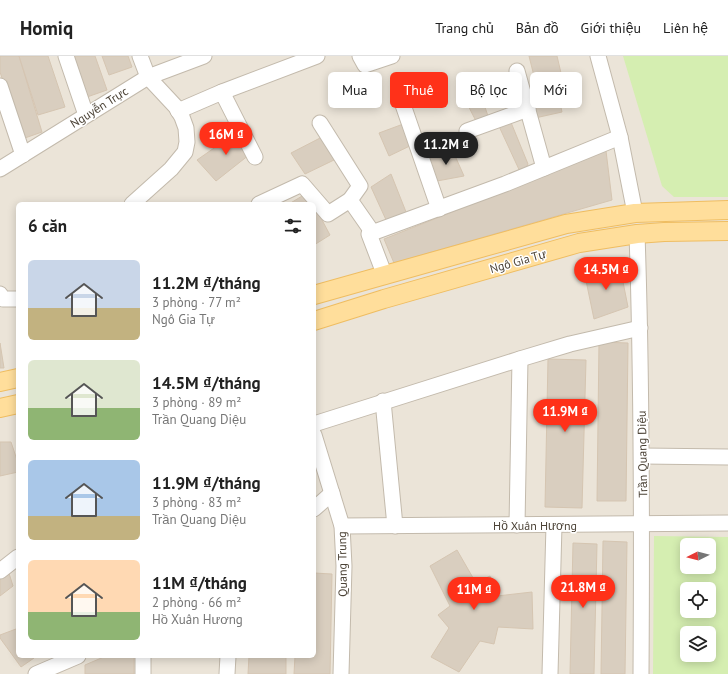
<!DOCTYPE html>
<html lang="vi">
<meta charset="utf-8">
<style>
:root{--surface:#fff;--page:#f6f6f6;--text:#222;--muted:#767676;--line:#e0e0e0;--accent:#ff3119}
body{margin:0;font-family:"PT Sans",sans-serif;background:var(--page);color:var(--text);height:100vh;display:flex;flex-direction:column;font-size:15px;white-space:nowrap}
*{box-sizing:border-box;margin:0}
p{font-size:13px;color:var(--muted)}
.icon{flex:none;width:22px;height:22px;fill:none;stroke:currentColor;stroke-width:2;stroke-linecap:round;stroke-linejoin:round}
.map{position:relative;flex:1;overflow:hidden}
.sheet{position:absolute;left:16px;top:146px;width:300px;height:456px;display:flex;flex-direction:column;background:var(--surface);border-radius:6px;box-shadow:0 2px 10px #0003}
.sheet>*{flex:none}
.hud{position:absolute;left:328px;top:16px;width:340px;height:36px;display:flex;gap:8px}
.needle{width:26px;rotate:264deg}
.buttons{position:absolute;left:680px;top:482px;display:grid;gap:8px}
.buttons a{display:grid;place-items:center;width:36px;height:36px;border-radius:6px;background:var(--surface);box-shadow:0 2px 10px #0003;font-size:20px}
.price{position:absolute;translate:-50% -34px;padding:0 9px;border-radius:14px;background:var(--accent);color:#fff;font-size:13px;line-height:26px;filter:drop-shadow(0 1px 2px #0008)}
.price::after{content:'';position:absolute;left:50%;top:24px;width:12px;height:9px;margin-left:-6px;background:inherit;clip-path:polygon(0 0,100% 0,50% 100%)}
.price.active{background:#222;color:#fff}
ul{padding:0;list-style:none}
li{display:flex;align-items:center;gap:12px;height:100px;padding:0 12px}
li span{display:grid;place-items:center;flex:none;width:112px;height:80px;border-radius:6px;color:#555}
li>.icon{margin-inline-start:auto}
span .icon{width:48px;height:48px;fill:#fffc;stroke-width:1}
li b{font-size:17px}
h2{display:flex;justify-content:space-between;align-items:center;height:48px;padding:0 12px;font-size:17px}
.tag{padding:0 14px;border-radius:6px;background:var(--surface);box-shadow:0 2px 10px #0003;font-size:14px;line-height:36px}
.tag.active{background:var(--accent);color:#fff}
header{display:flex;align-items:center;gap:24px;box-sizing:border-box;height:56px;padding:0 20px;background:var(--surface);border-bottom:1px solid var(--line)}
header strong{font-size:19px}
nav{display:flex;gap:22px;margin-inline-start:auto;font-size:14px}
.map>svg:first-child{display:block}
</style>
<header>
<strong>Homiq</strong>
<nav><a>Trang chủ</a><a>Bản đồ</a><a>Giới thiệu</a><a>Liên hệ</a></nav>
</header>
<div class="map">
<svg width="728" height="618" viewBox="0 0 728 618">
<rect width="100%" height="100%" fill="#f6f2eb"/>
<path fill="#ebe4d8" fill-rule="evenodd" d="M0,0H728V618H0ZM18,148H314V600H18ZM687,489H709V511H687ZM687,533H709V555H687ZM687,577H709V599H687Z"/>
<g fill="#d5eeb1" fill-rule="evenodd">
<polygon points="623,0 728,0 728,141 674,141 662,130"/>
<path d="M654,480L728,481V618H653ZM687,489H709V511H687ZM687,533H709V555H687ZM687,577H709V599H687Z"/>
</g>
<g fill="#d9cebf" stroke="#d5c5b1">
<polygon points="0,0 19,0 42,76 22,83 0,16"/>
<polygon points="19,0 48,0 65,51 38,59"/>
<polygon points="72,0 95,0 107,34 87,41"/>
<polygon points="102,0 128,0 132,11 109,19"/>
<polygon points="529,0 557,0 561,17 534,20"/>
<polygon points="474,19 488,60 477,67 457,28"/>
<polygon points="557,33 562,56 535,62 531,37"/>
<polygon points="414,64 416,87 389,100 379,77"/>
<polygon points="510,64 528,108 522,120 497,66"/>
<polygon points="237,76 254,95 216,125 197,104"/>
<polygon points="324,80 334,104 305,118 291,97"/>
<polygon points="452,93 464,120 437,125 428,102"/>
<polygon points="606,95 612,144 394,207 384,183"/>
<polygon points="391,118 408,161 387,166 371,131"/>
<polygon points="307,137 313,148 289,148"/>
<polygon points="314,149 330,179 314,189"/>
<polygon points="620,211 628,251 594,263 584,215"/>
<polygon points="599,286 628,287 626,445 597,445"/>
<polygon points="0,287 4,312 0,312"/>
<polygon points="548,303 586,304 582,452 545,451"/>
<polygon points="0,386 11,386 18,407 18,416 0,420"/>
<polygon points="603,485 627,486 625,618 601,618"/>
<polygon points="573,487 597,488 594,618 570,618"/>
<polygon points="457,494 476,527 490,520 497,540 532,536 533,573 498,571 494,588 480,585 459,616 431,601 449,572 438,559 450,550 430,510"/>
<polygon points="8,514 13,530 0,540 0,518"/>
<polygon points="314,517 332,518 330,618 294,618 295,600 314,600"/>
<polygon points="16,573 18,576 18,600 33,600 34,602 21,611 0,582 0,579"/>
<polygon points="106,600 134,600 134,618 85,618 85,609"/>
<polygon points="249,600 286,600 286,618 248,618"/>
</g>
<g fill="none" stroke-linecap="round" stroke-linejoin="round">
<defs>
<g id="minor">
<polyline points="66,0 86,59"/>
<polyline points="360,0 365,9 392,0"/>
<polyline points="598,0 620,81 635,157"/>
<polyline points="517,15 544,112"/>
<polyline points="0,30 23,99"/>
<polyline points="222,36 317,0"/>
<polyline points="401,43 439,153"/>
<polyline points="178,55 222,36 255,101"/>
<polyline points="320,67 360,130 350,144 373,177"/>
<polyline points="467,75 528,53"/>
<polyline points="0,113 148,21 204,0"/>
<polyline points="132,148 171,113 185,96 187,86 186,72 182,61 176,51 148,21 140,0"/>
<polyline points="259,148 302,128 328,158 350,144"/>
<path d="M637,178C642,325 642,471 641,618"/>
<polyline points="385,220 369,178 505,128 620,81"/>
<polyline points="0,238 3,243 18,243"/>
<polyline points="383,345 395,470"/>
<polyline points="314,368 520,303 570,288 640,272"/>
<polyline points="314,379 342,470 344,510 341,618"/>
<polyline points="642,400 728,401"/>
<polyline points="314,453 332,437"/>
<polyline points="517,469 520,303"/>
<polyline points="342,470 728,467"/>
<polyline points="0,515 18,501"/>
<polyline points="143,600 143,618"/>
<polyline points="36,618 78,600"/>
<polyline points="227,618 228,600"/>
<polyline points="550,618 554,469"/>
</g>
<g id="major">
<polyline points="314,239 566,168 635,157 728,154"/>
<polyline points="314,265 384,243 579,187 637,178 664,176 728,175"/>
<polyline points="0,326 18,322"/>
<polyline points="0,352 18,348"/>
</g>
</defs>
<use href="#minor" stroke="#c3baac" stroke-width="17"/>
<use href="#major" stroke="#efbd61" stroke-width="20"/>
<use href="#minor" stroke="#fff" stroke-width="15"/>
<use href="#major" stroke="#ffde9b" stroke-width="18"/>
</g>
<g text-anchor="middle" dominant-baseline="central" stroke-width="3" stroke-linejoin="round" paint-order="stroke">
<g font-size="12" fill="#4c4337" stroke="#fff">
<text transform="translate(99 51) rotate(-32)">Nguyễn Trực</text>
<text transform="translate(518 205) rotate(-16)">Ngô Gia Tự</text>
<text transform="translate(642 398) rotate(-91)">Trần Quang Diệu</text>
<text x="535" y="469">Hồ Xuân Hương</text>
<text transform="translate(342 508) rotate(-91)">Quang Trung</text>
</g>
</g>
</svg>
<div class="buttons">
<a><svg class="needle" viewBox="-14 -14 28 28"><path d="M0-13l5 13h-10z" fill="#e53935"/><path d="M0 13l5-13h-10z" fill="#767676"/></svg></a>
<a><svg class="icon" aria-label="locate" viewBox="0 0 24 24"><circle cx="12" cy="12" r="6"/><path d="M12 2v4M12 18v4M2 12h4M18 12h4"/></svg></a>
<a><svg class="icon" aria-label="layers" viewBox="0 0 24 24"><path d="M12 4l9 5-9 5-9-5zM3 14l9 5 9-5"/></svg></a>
</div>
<b class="price" style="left:226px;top:100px">16M ₫</b>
<b class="price active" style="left:446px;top:110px">11.2M ₫</b>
<b class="price" style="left:606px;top:235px">14.5M ₫</b>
<b class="price" style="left:565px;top:377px">11.9M ₫</b>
<b class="price" style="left:583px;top:553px">21.8M ₫</b>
<b class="price" style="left:474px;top:555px">11M ₫</b>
<div class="hud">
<a class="tag">Mua</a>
<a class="tag active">Thuê</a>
<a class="tag">Bộ lọc</a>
<a class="tag">Mới</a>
</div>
<section class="sheet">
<h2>6 căn<svg class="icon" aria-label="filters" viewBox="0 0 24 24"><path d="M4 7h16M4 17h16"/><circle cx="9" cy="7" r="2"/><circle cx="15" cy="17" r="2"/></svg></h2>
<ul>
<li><span style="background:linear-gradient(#c9d6e8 60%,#c2b280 0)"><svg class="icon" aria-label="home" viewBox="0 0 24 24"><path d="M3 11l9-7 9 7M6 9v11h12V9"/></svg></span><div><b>11.2M ₫/tháng</b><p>3 phòng · 77 m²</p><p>Ngô Gia Tự</p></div></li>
<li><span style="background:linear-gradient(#dfe7d0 60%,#8fb573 0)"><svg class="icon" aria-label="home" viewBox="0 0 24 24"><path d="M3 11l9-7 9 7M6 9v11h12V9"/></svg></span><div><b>14.5M ₫/tháng</b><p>3 phòng · 89 m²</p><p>Trần Quang Diệu</p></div></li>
<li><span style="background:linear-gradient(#a9c7e8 70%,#c2b280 0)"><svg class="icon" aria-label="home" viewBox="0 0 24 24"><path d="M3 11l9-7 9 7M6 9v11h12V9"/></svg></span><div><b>11.9M ₫/tháng</b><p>3 phòng · 83 m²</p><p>Trần Quang Diệu</p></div></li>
<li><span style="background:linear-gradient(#ffd9b3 65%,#8fb573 0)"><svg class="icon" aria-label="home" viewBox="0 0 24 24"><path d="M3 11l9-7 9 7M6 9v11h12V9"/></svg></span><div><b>11M ₫/tháng</b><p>2 phòng · 66 m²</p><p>Hồ Xuân Hương</p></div></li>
</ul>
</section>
</div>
